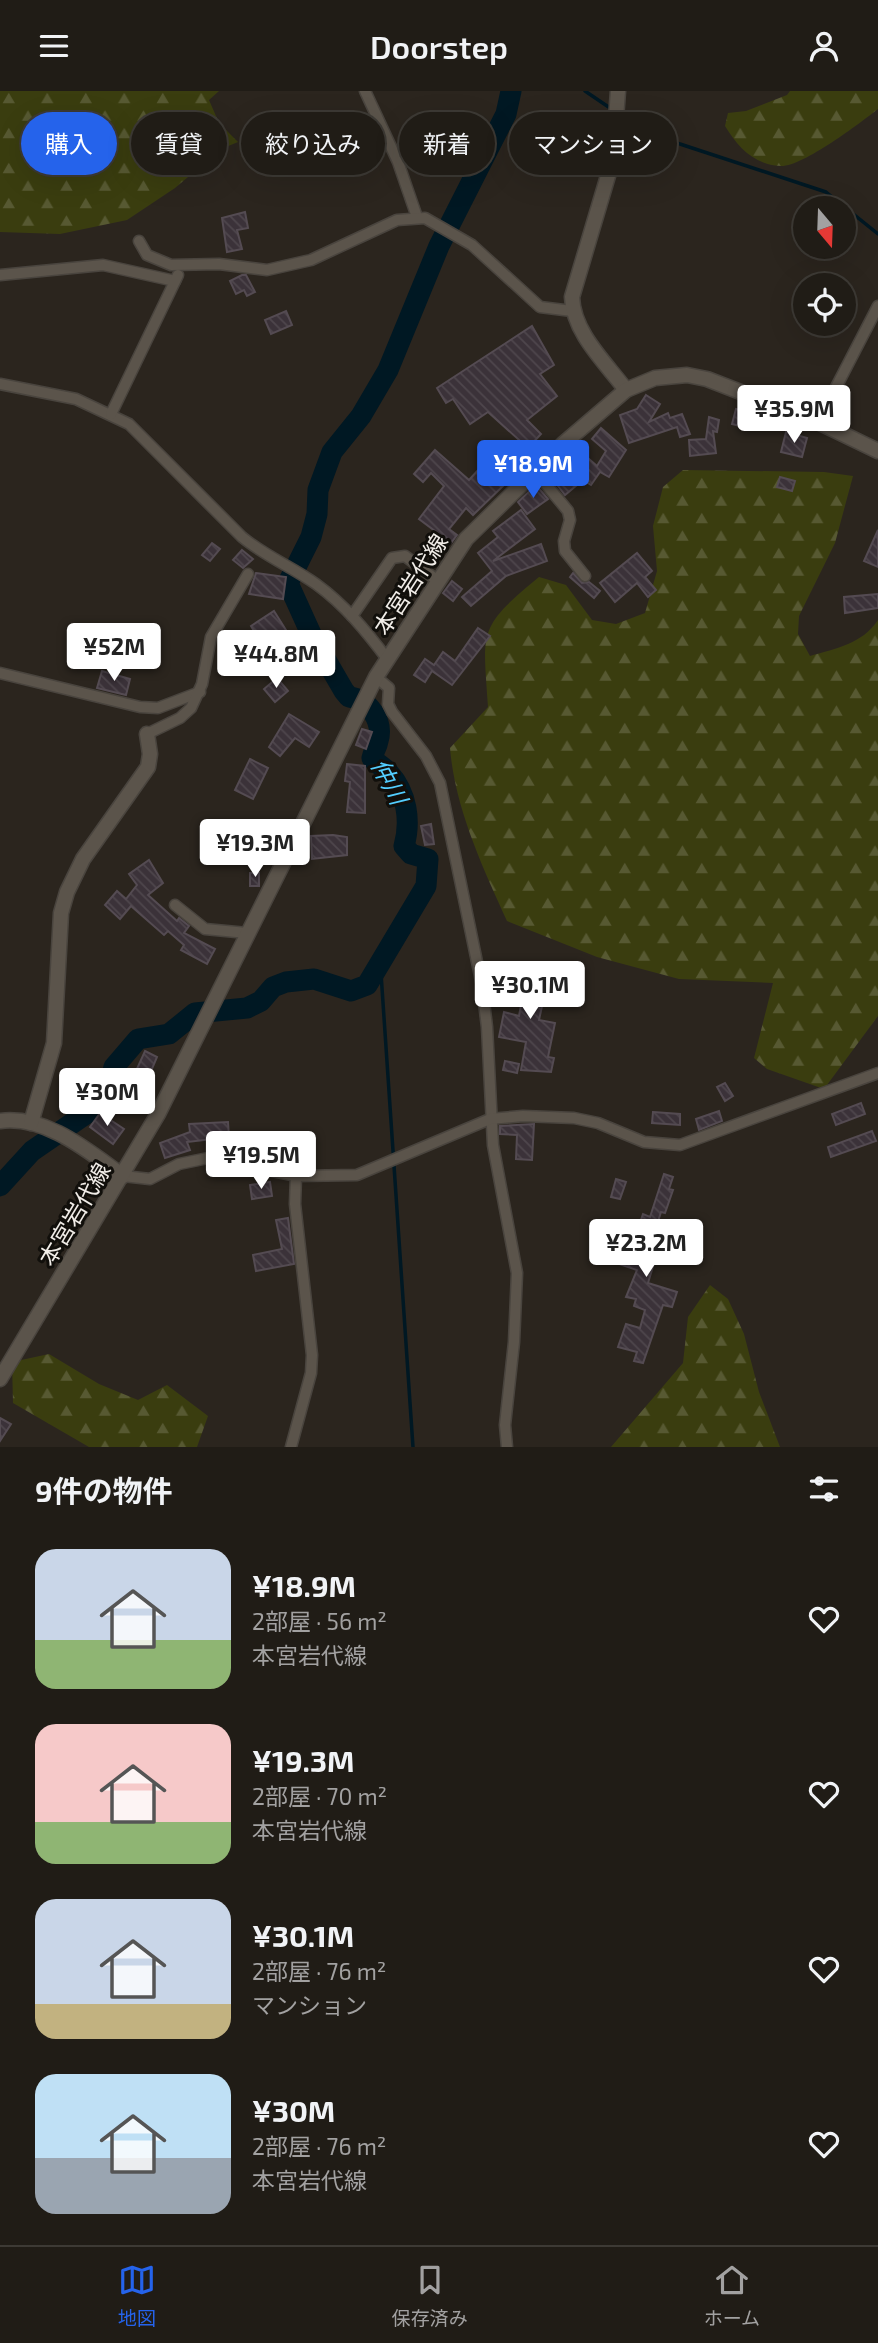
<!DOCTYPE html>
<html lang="ja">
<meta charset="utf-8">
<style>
:root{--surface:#201c16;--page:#2d2923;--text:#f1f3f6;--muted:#a2a1a1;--line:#3d3a35;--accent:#2563eb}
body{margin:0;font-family:"Exo 2","Noto Sans JP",sans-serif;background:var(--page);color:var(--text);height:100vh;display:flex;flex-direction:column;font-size:26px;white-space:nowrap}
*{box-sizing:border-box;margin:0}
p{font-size:23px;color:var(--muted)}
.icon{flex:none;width:38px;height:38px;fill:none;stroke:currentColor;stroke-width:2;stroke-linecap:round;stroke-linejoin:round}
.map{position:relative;height:1356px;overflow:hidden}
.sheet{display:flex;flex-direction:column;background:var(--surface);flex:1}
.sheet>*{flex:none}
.hud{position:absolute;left:21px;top:21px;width:836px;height:63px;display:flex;gap:14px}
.needle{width:46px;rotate:161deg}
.controls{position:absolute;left:793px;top:105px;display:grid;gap:14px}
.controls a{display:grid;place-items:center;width:63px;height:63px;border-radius:50%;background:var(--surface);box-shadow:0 7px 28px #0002,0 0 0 2px var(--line);font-size:35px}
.price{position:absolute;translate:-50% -60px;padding:0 16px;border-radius:7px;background:#fff;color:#222;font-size:23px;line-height:46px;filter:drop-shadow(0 2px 4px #0008)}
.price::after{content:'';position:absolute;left:50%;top:42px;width:21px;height:16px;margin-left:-10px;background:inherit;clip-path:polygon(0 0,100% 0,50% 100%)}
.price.current{background:var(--accent);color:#fff}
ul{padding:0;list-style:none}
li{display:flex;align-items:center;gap:21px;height:175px;padding:0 35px}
li span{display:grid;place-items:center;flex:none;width:196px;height:140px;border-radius:21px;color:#555}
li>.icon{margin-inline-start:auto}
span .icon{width:84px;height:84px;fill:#fffc;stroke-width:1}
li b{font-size:30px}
h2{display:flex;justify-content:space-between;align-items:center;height:84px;padding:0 35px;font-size:30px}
.tag{padding:0 24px;border-radius:32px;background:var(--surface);box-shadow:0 7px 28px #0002,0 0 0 2px var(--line);font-size:24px;line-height:63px}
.tag.current{background:var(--accent);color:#fff}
header{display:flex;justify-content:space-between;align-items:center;height:91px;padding:0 35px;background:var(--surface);font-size:32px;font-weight:600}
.menu{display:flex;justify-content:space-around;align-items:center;height:98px;border-top:2px solid var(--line);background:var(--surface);font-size:19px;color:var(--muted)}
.menu a{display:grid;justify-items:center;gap:4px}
.menu .current{color:var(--accent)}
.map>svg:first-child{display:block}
</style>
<header><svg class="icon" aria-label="menu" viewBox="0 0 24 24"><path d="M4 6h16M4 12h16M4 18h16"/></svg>Doorstep<svg class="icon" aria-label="person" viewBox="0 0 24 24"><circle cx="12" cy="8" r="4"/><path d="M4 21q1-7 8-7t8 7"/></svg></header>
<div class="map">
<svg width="878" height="1356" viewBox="0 0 878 1356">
<defs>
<pattern id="forest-firs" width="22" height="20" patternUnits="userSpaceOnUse" patternTransform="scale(1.75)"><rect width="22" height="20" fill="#3a3d0f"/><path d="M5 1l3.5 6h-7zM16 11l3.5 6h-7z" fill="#575932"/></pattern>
<pattern id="building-back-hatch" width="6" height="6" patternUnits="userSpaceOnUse" patternTransform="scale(1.75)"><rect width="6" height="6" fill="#3b3239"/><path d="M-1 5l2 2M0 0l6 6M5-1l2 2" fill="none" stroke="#4e464c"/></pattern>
</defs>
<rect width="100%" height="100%" fill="#2b251e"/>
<g fill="url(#forest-firs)">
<polygon points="0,0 219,0 209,9 219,32 238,51 221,58 175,97 127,129 60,143 0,141"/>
<path d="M790,0H878V18C860,32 801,77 780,75C753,73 738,56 725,35L728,22L746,20L787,4Z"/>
<path d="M683,379L824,381L853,385L835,452L799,525L798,543L810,565C837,557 862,553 878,529V925L824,998L767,978L754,967L773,892L679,888L597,866L507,830C482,775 455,717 450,657L488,616C483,539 477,537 539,486L566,494L592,529L616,533L645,522L657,480L653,435L663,396Z"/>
<polygon points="710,1194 728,1208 744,1243 759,1301 780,1356 611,1356 683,1272 688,1226"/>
<polygon points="49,1263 99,1293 138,1309 167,1294 208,1325 197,1356 89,1356 13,1312 12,1271"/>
</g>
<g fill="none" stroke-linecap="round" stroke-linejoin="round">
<g stroke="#001823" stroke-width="3.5">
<polyline points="585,0 613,19"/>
<polyline points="619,23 637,35 680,53 826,101 878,143"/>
<polyline points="367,894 381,882 413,1356"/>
</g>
<path stroke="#001823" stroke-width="21" d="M0,1095L32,1060L93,1018L109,997L114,976L138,948L169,943L195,922L247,917L261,910L273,896L286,891L314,888L351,900L367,894L426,795L428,768L411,763L404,755C411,730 407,702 389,682C384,676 377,673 372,667C373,661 377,657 378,650C384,631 369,608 349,606L344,600L312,545L288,492L311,446L317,423L318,399L332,361L361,325L388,279L439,155L506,23L511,0"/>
</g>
<g fill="url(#building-back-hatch)" stroke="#544b52" stroke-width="2">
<polygon points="245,121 248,137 237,139 242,158 227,161 222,127"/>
<polygon points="242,184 246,184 255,201 247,205 244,199 236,203 230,190"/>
<polygon points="286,220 292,234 271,243 265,229"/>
<polygon points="532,235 554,274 540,283 557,305 527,329 541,343 528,357 488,321 470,333 453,308 446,312 437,297"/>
<polygon points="646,304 660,313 649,331 668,322 670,327 682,323 690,343 680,346 677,336 629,352 620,324 637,318"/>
<polygon points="736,318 756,323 752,338 732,333"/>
<polygon points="709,326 719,329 717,341 713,340 716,362 690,365 689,349 706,348"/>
<polygon points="601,337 626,359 609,386 600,381 591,394 583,389 565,404 558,395 574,382 560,370 570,360 577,366 581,361 597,375 606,360 592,348"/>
<polygon points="786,341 807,347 802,366 781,361"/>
<polygon points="435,359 469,389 481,376 487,381 489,378 505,393 473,424 466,417 449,438 457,444 451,452 419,428 444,395 431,382 423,391 414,383"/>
<polygon points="780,386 795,390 792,400 777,396"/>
<polygon points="536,394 548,408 527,423 518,411"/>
<polygon points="521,419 535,438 493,470 541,453 547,470 506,485 471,515 462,506 492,480 478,462 498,446 493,440"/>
<polygon points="878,439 878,476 864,470"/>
<polygon points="212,452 220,458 210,470 202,464"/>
<polygon points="242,459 253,468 243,477 233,469"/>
<polygon points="637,462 652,480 645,486 656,499 648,506 637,492 615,511 600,492"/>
<polygon points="256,482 286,486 283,508 249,503"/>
<polygon points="573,482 582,492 589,491 600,500 594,507 570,486"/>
<polygon points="452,490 462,498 453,510 443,502"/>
<polygon points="878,503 878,517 845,522 844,506"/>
<polygon points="274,520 301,563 277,578 251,535"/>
<polygon points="478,537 490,545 452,594 432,580 425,591 414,584 425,568 434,574 443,561 455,570"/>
<polygon points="102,580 130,588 126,604 97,597"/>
<polygon points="277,587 288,600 275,611 264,598"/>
<polygon points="289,623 319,641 309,656 295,647 280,665 269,656"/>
<polygon points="362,638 372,641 366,658 356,654"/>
<polygon points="250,668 268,677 253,708 235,699"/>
<polygon points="347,673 365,675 365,722 347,721 350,691 345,690"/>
<polygon points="431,733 434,753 425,754 421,735"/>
<polygon points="333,744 347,746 347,764 312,768 311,745"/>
<polygon points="149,769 163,792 148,804 177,830 179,827 189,835 184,842 215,858 207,873 181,859 184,854 168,840 164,844 131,815 120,828 105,814 117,800 126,808 137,794 129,783"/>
<rect x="250" y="782" width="9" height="13"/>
<polygon points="517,880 553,888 549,907 544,906 539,929 555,932 548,966 554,967 551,981 521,979 526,951 499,946 504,921 519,925 523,903 500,899 502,889 514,891"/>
<polygon points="145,960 157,966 149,985 136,980"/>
<polygon points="505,970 519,973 517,982 503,979"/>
<polygon points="725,992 733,1005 725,1010 717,996"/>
<polygon points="861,1012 865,1023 836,1034 832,1023"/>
<polygon points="719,1020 722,1030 699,1039 696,1028"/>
<polygon points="653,1021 680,1023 680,1034 652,1032"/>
<polygon points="100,1022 124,1038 113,1053 90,1036"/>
<polygon points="228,1031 229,1046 187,1051 190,1059 165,1067 160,1052 190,1041 189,1033"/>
<polygon points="534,1033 532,1069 516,1068 517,1044 500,1043 500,1035"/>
<polygon points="872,1040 876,1050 831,1066 828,1056"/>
<polygon points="253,1043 258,1058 244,1063 239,1048"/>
<polygon points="664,1083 673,1086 669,1098 673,1099 665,1122 661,1121 646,1169 654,1172 648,1192 677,1201 672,1216 663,1214 643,1272 634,1270 637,1261 618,1256 626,1233 640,1237 645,1219 634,1215 636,1208 626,1206 637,1179 613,1171 616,1163 628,1166 643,1123 650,1126"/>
<polygon points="616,1088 626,1091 620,1108 611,1106"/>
<polygon points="270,1091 272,1105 252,1108 250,1094"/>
<polygon points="288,1127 294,1173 256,1180 253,1164 282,1158 276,1129"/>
<polygon points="0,1327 11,1333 0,1350"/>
</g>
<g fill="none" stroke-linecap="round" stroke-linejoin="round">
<defs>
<g id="street">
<polyline points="365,0 398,71 417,126"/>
<polyline points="139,150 147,164 171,174 219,173 267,179 311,169 397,129 425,127 472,154 540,216 572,220"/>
<polyline points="0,184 103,174 175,190"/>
<path d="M0,293L76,308L129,333L242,446C265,465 292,476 316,493C345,514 367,541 388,569"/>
<polyline points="111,323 178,184"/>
<polyline points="818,331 878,215"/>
<polyline points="535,380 568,420 570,429 564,450 565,460 585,485"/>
<polyline points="352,525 392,467 405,465 438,490"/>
<polyline points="0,582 140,616 158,617 200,601"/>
<polyline points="376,586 389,597 388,613 392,621 426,665 440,692 482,895 487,936 493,1054 517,1182 514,1251 505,1334 507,1356"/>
<polyline points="147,643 180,627 191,617 202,593 211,546 248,483"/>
<polyline points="175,814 205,838 247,842"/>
<polyline points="123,1085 150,1088 179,1073 208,1067 296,1085 357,1084 490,1028 523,1025 574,1027 598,1032 644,1051 680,1054 878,982"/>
<polyline points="291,1356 311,1282 312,1264 295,1113 296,1085"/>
</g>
<g id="secondary">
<path d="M618,0L613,68L572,206C573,242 606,272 626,299"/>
<path d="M0,1030C46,1024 88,1060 123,1085"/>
<polyline points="31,1032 54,952 61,822 67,801 83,768 148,676 150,663 147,643"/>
<polyline points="0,1288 158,1023 376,586 466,448 563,353 626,299 655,287 687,284 707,288 818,331 878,360"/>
</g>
</defs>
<use href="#street" stroke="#49443e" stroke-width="13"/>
<use href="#secondary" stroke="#49443e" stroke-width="17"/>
<use href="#street" stroke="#5b544b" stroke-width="10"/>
<use href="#secondary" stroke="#5b544b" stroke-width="14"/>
</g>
<g text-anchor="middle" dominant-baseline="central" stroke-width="6" stroke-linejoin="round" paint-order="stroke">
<g font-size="23" fill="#f1ede8" stroke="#110f0b">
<text transform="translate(410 493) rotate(-57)">本宮岩代線</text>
<text transform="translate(74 1123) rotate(-59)">本宮岩代線</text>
</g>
<g font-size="24" font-style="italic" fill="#53ceff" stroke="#110f0b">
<text transform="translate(390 690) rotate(62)">仲川</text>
</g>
</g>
</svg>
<div class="controls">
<a><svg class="needle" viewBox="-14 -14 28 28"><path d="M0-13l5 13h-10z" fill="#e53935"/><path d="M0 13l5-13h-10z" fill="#a2a1a1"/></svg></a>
<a><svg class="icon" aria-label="locate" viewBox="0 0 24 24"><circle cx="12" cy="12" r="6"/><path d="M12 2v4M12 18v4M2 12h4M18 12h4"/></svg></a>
</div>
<b class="price" style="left:794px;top:354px">¥35.9M</b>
<b class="price current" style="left:533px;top:409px">¥18.9M</b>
<b class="price" style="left:114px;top:592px">¥52M</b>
<b class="price" style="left:276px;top:599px">¥44.8M</b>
<b class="price" style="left:255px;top:788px">¥19.3M</b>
<b class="price" style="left:530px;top:930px">¥30.1M</b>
<b class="price" style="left:107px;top:1037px">¥30M</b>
<b class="price" style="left:261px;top:1100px">¥19.5M</b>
<b class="price" style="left:646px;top:1188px">¥23.2M</b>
<div class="hud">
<a class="tag current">購入</a>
<a class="tag">賃貸</a>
<a class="tag">絞り込み</a>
<a class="tag">新着</a>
<a class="tag">マンション</a>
</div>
</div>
<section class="sheet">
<h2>9件の物件<svg class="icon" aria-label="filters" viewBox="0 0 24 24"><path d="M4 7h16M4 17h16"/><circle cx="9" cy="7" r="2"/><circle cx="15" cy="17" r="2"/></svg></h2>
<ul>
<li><span style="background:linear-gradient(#c9d6e8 65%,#8fb573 0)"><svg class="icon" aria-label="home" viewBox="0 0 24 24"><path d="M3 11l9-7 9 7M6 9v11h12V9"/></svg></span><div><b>¥18.9M</b><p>2部屋 · 56 m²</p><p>本宮岩代線</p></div><svg class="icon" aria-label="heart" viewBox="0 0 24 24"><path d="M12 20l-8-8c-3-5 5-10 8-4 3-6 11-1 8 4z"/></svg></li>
<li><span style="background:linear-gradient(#f6c9c9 70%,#8fb573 0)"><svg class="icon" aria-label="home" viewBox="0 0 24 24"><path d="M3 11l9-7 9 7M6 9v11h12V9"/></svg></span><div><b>¥19.3M</b><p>2部屋 · 70 m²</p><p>本宮岩代線</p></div><svg class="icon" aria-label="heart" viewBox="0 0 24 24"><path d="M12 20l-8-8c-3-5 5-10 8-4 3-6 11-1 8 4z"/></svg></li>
<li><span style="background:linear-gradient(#c9d6e8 75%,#c2b280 0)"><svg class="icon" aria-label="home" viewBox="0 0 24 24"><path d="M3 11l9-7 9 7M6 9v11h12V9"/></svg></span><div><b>¥30.1M</b><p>2部屋 · 76 m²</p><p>マンション</p></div><svg class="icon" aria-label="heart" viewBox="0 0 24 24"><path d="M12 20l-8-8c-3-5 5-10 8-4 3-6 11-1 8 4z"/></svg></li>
<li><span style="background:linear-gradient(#bfe0f5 60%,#9aa5b1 0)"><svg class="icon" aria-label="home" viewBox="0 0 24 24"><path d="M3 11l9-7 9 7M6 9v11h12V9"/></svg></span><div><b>¥30M</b><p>2部屋 · 76 m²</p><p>本宮岩代線</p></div><svg class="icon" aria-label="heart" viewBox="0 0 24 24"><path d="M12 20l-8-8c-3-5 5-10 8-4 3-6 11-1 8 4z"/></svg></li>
</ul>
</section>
<nav class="menu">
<a class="current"><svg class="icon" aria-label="map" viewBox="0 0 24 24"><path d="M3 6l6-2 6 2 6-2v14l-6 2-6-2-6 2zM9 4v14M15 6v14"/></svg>地図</a>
<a><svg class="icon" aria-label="saved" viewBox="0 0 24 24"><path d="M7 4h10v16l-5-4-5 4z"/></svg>保存済み</a>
<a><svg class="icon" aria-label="home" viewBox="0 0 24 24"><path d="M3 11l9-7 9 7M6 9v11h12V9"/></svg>ホーム</a>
</nav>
